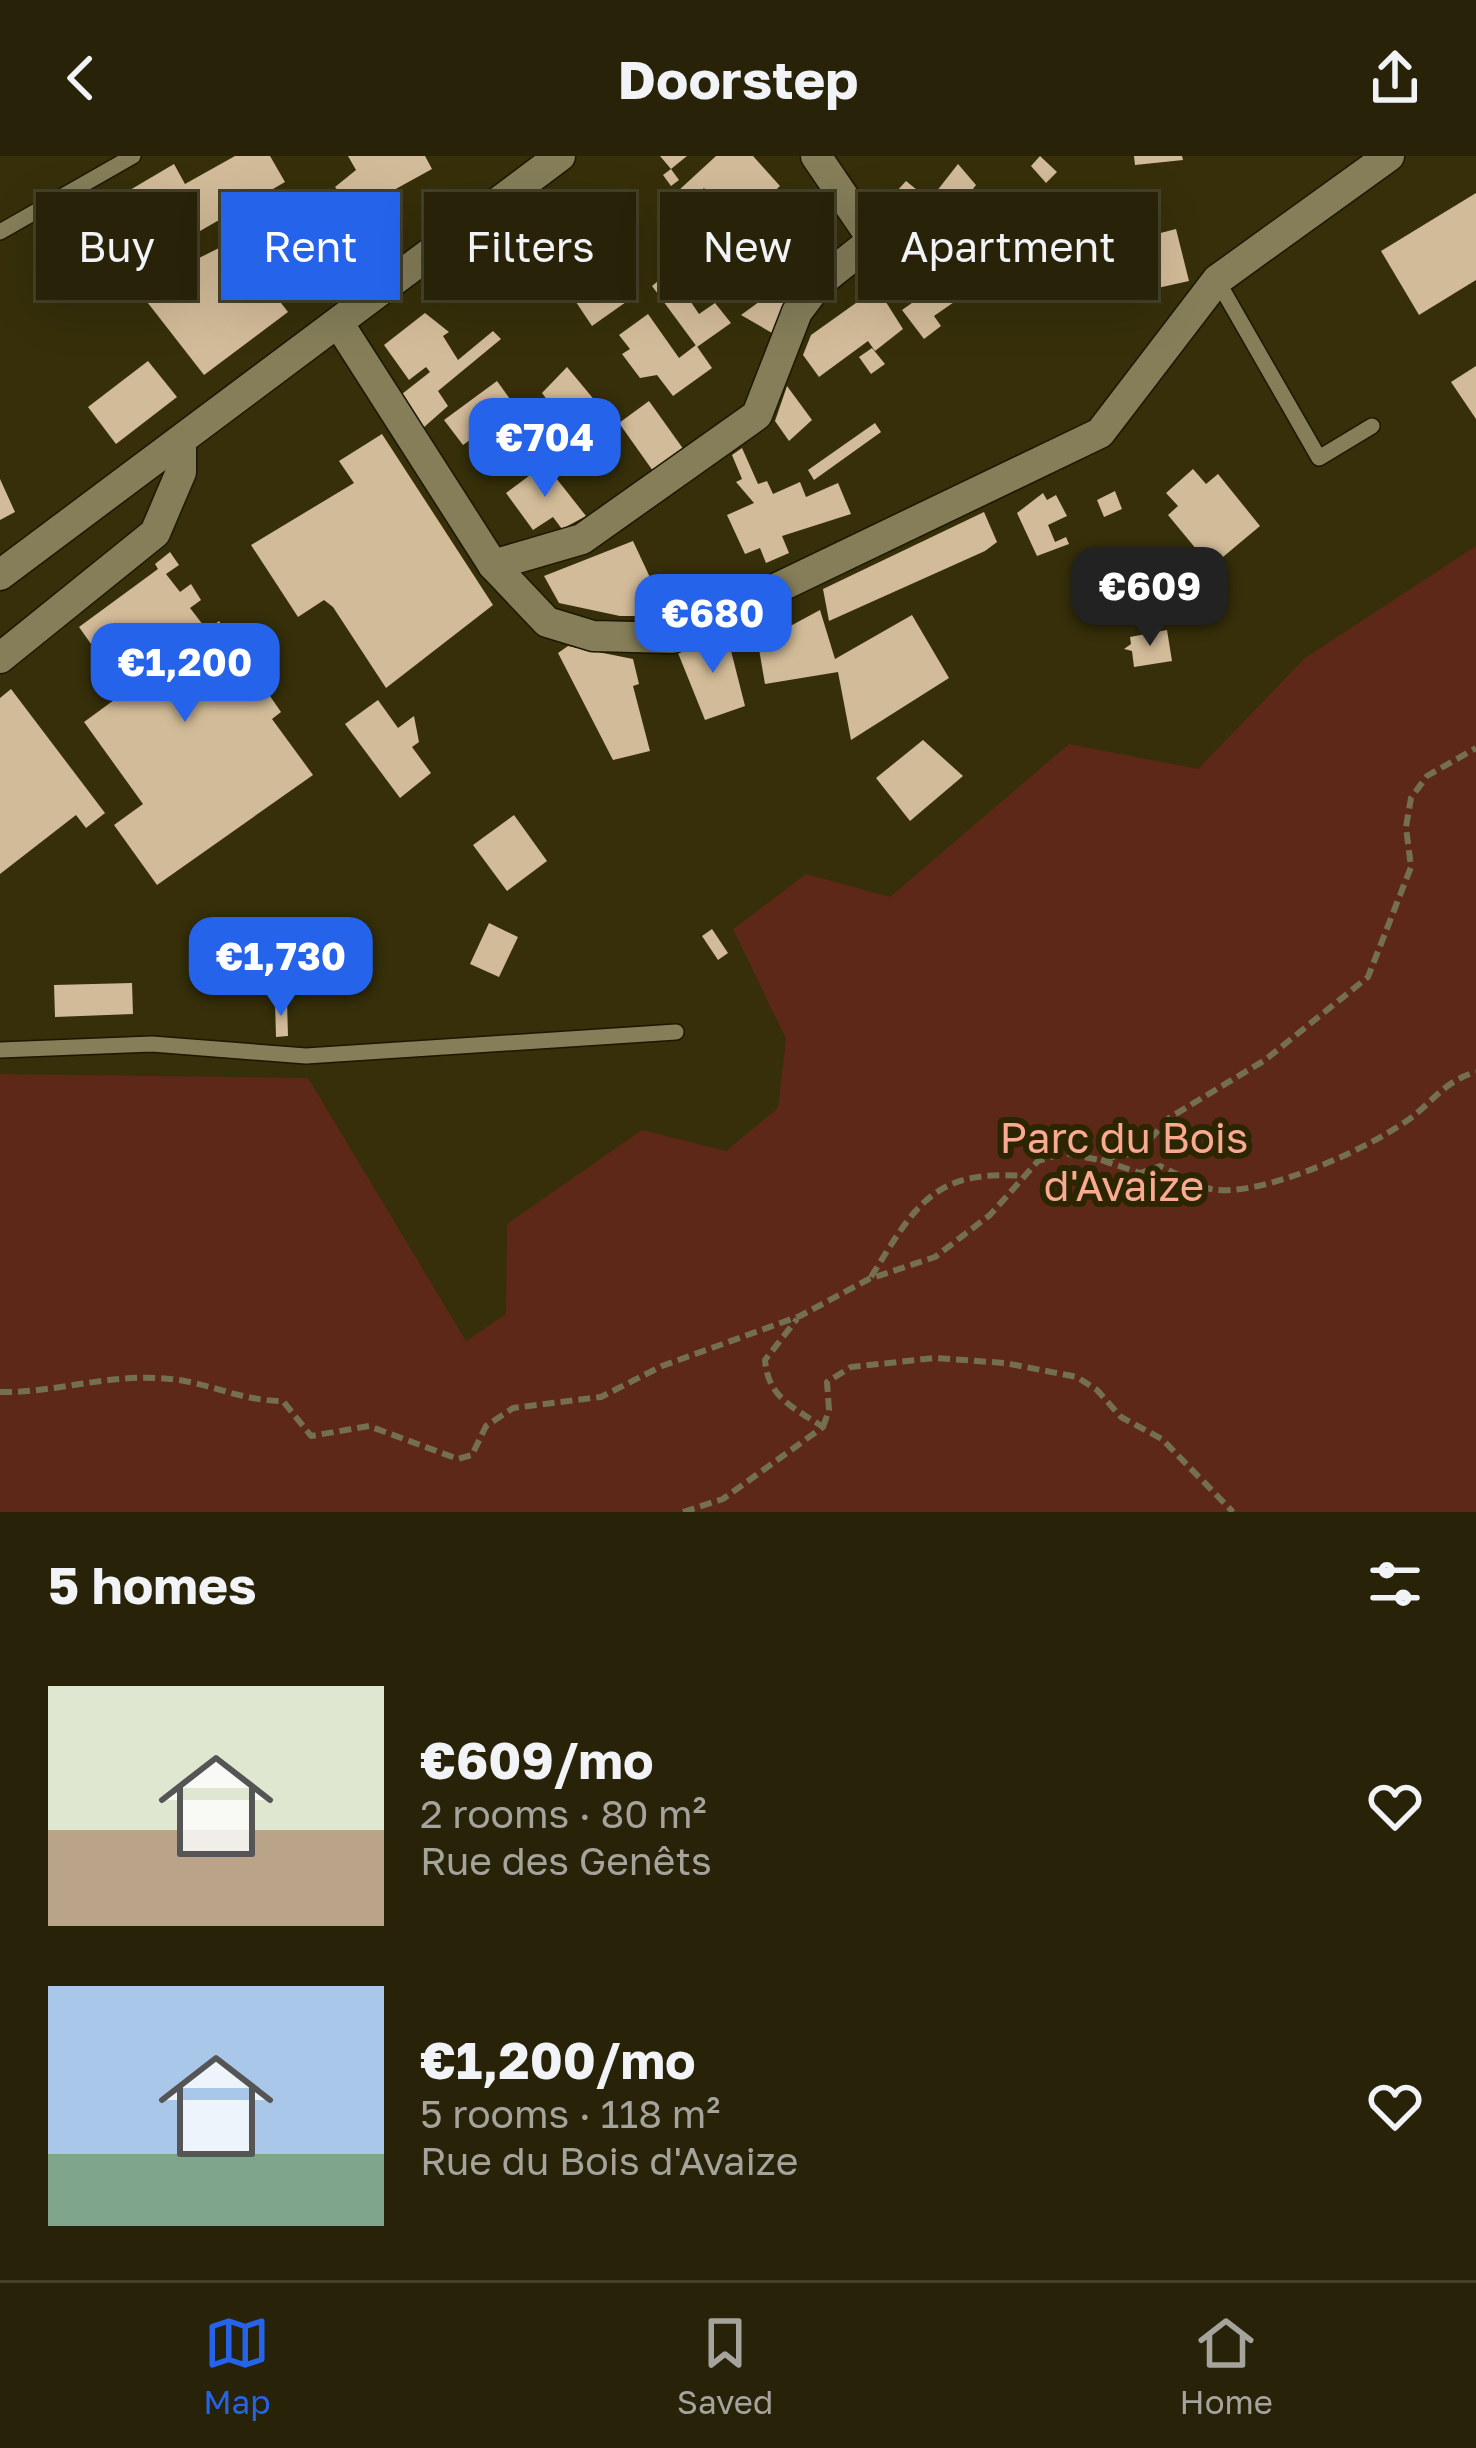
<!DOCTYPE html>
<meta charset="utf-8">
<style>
:root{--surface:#282308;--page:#342f16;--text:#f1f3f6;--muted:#a5a49c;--line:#444029;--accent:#2563eb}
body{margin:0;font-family:"Golos Text",sans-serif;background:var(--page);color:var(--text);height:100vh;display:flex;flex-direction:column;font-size:45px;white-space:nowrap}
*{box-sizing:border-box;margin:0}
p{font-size:39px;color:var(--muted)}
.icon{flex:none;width:66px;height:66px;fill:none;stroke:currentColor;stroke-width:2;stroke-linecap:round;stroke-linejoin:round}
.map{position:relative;height:1356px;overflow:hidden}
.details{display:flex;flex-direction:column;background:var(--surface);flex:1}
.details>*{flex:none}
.top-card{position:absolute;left:36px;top:36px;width:1404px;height:108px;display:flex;gap:24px}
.price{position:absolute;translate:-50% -102px;padding:0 27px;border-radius:24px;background:var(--accent);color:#fff;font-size:39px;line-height:78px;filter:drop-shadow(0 3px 6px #0008)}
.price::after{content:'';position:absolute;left:50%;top:72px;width:36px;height:27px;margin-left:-18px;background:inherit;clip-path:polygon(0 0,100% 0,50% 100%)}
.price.on{background:#222;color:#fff}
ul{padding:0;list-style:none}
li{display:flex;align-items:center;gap:36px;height:300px;padding:0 48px}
li span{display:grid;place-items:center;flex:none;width:336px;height:240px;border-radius:0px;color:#555}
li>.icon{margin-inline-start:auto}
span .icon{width:144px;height:144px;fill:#fffc;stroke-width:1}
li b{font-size:51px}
h2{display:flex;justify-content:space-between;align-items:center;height:144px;padding:0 48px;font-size:51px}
.chip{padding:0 42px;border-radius:0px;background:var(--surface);box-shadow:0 12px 48px #0002,0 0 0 3px var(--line);font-size:42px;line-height:108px}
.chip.on{background:var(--accent);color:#fff}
header{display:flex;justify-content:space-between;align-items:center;height:156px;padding:0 48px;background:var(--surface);font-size:54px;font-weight:700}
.tab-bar{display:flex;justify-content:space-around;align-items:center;height:168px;border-top:3px solid var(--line);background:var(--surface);font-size:33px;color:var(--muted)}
.tab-bar a{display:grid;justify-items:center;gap:6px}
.tab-bar .on{color:var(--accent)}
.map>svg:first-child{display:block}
</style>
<header><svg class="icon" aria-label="back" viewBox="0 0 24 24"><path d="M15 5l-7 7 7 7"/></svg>Doorstep<svg class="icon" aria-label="share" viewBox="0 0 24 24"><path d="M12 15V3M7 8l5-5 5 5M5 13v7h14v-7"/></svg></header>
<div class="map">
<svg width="1476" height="1356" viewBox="0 0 1476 1356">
<rect width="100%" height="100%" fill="#362f0a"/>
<polygon fill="#5d2817" points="1476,390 1476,1356 0,1356 0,918 308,922 466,1185 506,1158 507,1068 642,974 726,995 778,952 786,883 733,773 806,718 890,741 1069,588 1198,613 1305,502"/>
<g fill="#d2bb98">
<polygon points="235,0 270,0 285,26 148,105 113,44 174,8 185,28"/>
<polygon points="348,0 425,0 432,13 354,56 335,31 356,14"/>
<polygon points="660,0 687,0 671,13 679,24 671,30 663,19 671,13"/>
<polygon points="716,0 753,0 780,30 739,68 704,32 688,46 678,35"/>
<polygon points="1040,0 1057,16 1046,27 1031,10"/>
<polygon points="1134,0 1182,0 1183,4 1135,9"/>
<polygon points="958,8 976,29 949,64 929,45"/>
<polygon points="906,25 927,42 918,51 896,36"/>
<polygon points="1476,37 1476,124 1419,159 1381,95"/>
<polygon points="998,57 1008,72 994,86 977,77"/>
<polygon points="560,58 581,88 589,81 614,116 608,120 626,146 592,170 574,143 587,134 563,101 549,112 527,81"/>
<polygon points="1176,73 1189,125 1153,133 1141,82"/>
<polygon points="941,75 960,85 974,108 956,120 948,109 925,124 907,98"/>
<polygon points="233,85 288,156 204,219 137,133"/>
<polygon points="682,101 695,118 686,124 674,108"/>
<polygon points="781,106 793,122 779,132 790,138 772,177 741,159 770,138 758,120"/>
<polygon points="670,115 699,158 715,147 731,167 697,191 652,130"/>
<polygon points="943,125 957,144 934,160 941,170 924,183 902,154"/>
<polygon points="877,132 903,173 875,195 868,185 819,221 803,199 811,179"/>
<polygon points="425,157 449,176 443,180 458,204 493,175 501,183 438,235 448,250 423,272 402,238 430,216 426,211 409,224 384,189"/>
<polygon points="648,158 679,202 696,189 712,212 673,240 657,219 640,222 622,198 630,193 619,179"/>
<polygon points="872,192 885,208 871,218 859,201"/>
<polygon points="148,205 177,241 116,288 88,251"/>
<polygon points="1476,210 1476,263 1451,226"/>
<polygon points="567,211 616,270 593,287 586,278 577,284 542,237"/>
<polygon points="497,225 533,275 498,300 481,276 463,289 444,264"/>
<polygon points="787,230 812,264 789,285 775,265"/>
<polygon points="649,245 684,294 653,315 619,267"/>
<polygon points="875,267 881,276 814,324 808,314"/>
<polygon points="382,278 493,449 386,532 333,451 324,444 298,461 251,389 354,327 339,305"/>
<polygon points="742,292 758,328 767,325 773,338 800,326 806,341 838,327 851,358 782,380 789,397 766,407 760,392 745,398 727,359 754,347 736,326 742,323 732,299"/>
<polygon points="545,308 586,360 562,373 553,361 533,374 506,337"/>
<polygon points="1193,313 1206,328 1218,318 1260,370 1211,411 1168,359 1178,350 1166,337"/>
<polygon points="0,323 15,356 0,364"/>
<polygon points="1115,335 1122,353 1104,361 1097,344"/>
<polygon points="1043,337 1047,344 1056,339 1067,360 1048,369 1055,386 1066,381 1069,388 1037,400 1017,357"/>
<polygon points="984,356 997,386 985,395 829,465 823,433"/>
<polygon points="633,385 668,460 620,460 559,447 544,420"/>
<polygon points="170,396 179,409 166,418 180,436 191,428 201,444 190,452 207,474 219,465 262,525 250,533 263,530 281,556 272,563 313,619 157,729 114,669 143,648 84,566 125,536 79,471 158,413 155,408"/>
<polygon points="777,453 781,475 820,454 835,503 912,459 949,522 851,584 838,516 765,528 758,487 749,487 746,467"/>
<polygon points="1167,474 1172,505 1134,511 1132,495 1124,493 1131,488 1130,481"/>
<polygon points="726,475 745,550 705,564 678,497"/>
<polygon points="568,490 633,503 639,528 633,530 650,595 613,604 558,497"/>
<polygon points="11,533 105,657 86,672 76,659 0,718 0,542"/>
<polygon points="378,544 398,572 414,560 419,586 412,591 431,617 400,642 345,568"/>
<polygon points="923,584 963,620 910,665 876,622"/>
<polygon points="514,659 547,705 507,735 473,689"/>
<polygon points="489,767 518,781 499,821 470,808"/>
<polygon points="712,773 728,797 718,804 702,780"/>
<polygon points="132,827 133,858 55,861 54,829"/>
<polygon points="275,845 287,845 288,880 276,881"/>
</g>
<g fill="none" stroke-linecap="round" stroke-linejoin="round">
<defs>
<g id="service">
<polyline points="0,76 133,0"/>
<polyline points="1217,124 1319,302 1372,270"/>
<polyline points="0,894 152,888 306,900 676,876"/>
</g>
<g id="minor">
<polyline points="339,168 493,409 547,466 593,480 673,482 1100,277 1217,124 1389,0"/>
<polyline points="493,409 582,383 757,259 797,156 819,127 873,84 816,0"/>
<polyline points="0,502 155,377 181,316 181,285"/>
</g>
<polyline id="tertiary" points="0,419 560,0"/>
</defs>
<use href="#service" stroke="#1c1700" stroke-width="18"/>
<use href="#minor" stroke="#1c1700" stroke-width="33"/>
<use href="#tertiary" stroke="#1c1700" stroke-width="33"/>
<g stroke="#756f51" stroke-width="6" stroke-dasharray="12 6" stroke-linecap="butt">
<path d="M1101,1004L1140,1017L1160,1010C1176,1017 1194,1029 1211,1033C1260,1043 1379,989 1417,957C1437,940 1448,924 1476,916"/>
<path d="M871,1121C915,1050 933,1013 1024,1020"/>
<path d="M0,1236C53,1237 104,1219 157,1222C204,1223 236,1245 283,1245L311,1280L369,1270L458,1303L472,1299L486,1270L513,1252L601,1241L662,1210L800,1160L869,1123L935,1101L990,1059L1038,1005L1064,997L1099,1004L1139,996L1169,962L1265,904L1368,821L1411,711L1406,671L1411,642L1427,620L1476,592"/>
<polyline points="823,1271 829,1254 827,1226 851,1211 935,1202 1005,1207 1077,1221 1097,1234 1121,1261 1162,1283 1233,1356"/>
<path d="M683,1356L723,1343L823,1271C793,1251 768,1242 765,1204L797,1163"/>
</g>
<use href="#service" stroke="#857e59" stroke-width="15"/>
<use href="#minor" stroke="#857e59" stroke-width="30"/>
<use href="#tertiary" stroke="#857e59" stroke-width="30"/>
</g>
<g text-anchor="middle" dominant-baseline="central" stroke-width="12" stroke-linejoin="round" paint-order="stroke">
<g font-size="42" fill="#f9aa90" stroke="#2c2501">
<text x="1124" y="981">Parc du Bois<tspan x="1124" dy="48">d'Avaize</tspan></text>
</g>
</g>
</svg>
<b class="price" style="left:545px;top:344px">€704</b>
<b class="price on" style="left:1150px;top:493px">€609</b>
<b class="price" style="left:713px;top:520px">€680</b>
<b class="price" style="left:185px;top:569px">€1,200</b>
<b class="price" style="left:281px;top:863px">€1,730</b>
<div class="top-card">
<a class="chip">Buy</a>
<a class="chip on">Rent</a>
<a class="chip">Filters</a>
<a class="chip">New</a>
<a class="chip">Apartment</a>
</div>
</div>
<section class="details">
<h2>5 homes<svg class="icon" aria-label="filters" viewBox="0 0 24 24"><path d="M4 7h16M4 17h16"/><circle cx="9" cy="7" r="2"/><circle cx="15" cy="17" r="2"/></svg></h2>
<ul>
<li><span style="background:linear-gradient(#dfe7d0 60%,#b9a48a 0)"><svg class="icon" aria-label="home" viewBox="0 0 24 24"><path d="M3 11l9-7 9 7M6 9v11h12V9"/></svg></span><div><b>€609/mo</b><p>2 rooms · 80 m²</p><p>Rue des Genêts</p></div><svg class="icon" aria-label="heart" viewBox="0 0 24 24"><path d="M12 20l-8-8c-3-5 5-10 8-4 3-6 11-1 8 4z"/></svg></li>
<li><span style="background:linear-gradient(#a9c7e8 70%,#7fa58c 0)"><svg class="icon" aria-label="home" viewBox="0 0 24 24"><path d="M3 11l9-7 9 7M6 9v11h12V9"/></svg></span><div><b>€1,200/mo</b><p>5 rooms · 118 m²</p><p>Rue du Bois d'Avaize</p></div><svg class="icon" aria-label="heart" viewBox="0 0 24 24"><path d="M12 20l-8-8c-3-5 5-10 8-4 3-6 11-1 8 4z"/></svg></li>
</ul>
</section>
<nav class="tab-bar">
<a class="on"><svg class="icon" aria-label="map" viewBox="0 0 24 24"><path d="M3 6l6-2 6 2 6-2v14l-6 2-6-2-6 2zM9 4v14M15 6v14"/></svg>Map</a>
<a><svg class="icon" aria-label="saved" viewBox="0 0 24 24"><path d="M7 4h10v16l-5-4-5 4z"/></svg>Saved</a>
<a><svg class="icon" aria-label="home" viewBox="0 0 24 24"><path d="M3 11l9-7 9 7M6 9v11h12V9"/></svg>Home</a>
</nav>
